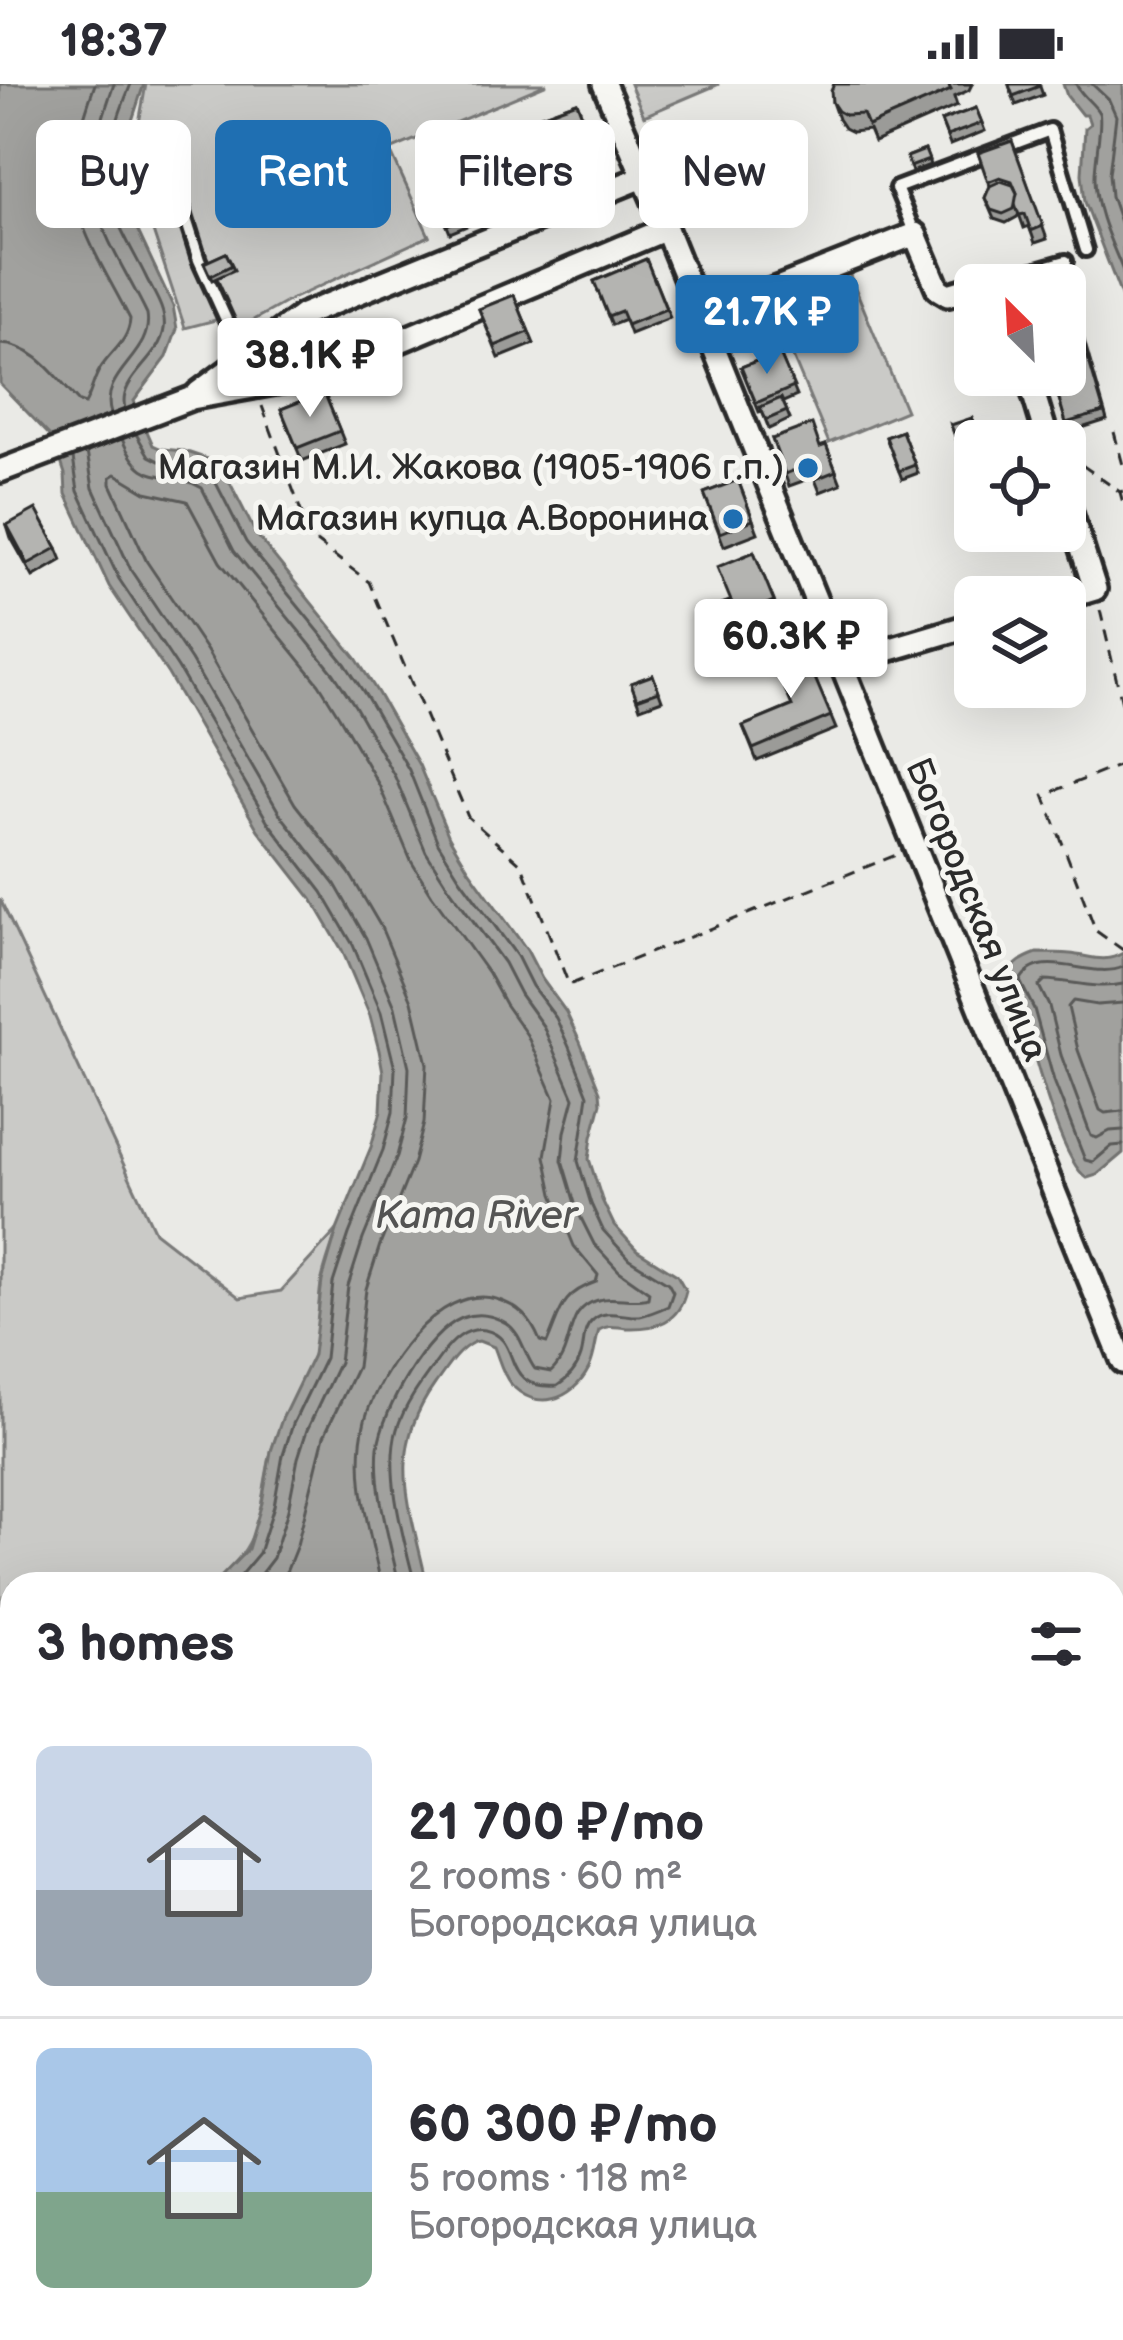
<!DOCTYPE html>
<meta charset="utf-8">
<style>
:root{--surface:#fff;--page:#f7f7f7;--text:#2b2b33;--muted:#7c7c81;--line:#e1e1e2;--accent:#1f6fb2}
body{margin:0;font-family:"Balsamiq Sans",sans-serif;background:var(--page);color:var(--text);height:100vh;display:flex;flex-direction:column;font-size:45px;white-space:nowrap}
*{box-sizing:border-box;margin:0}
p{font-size:39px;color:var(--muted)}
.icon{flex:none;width:66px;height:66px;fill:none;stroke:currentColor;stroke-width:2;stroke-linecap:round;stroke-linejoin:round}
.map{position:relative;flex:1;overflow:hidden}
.panel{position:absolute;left:0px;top:1488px;width:1125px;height:768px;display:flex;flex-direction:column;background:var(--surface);border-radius:36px 36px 0 0;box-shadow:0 12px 48px #0002}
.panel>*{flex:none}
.hud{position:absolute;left:36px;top:36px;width:1053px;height:108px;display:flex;gap:24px}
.needle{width:78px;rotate:336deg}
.fabs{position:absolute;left:954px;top:180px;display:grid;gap:24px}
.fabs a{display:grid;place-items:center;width:132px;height:132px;border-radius:18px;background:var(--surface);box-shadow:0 12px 48px #0002;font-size:60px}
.price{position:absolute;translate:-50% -102px;padding:0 27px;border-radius:12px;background:#fff;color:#222;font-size:39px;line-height:78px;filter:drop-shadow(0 3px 6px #0008)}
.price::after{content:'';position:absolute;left:50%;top:72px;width:36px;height:27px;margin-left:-18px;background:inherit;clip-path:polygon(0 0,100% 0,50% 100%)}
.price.active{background:var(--accent);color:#fff}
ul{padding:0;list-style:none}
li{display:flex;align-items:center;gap:36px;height:300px;padding:0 36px}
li+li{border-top:3px solid var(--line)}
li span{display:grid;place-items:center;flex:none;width:336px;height:240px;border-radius:18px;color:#555}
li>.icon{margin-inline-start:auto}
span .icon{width:144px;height:144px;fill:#fffc;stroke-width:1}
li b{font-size:51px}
h2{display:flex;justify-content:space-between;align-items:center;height:144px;padding:0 36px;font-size:51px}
.tag{padding:0 42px;border-radius:18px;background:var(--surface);box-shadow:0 12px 48px #0002;font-size:42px;line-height:108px}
.tag.active{background:var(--accent);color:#fff}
.status{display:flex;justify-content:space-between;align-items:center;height:84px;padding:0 60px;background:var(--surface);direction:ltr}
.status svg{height:33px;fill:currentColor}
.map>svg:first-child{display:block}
</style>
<div class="status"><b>18:37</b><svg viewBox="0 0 49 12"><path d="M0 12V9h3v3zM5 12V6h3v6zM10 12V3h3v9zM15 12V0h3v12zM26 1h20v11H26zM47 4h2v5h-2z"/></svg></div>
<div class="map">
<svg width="1123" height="2256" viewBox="0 0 1123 2256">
<rect width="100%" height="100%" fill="#eaeae6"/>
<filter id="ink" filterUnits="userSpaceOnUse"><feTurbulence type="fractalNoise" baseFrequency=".00833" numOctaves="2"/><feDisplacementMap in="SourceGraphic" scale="24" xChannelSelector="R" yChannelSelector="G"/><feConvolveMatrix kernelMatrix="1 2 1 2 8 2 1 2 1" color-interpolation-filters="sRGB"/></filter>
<g filter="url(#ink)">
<g fill="#cacac7" stroke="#7a7a79" stroke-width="3">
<polygon points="146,0 547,0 390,66 429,152 292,215 238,245 231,232 185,244 140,108 135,62"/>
<polygon points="630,0 719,0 644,32"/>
<polygon points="847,184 906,327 829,359 768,213"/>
<path d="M0,815L155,1148L240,1214L281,1207L337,1146C332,1164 324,1182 321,1200C317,1224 320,1251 312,1274C301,1307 280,1334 271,1368C257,1429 266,1455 214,1500H12V2244H144L140,2256H0Z"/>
</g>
<g fill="#a1a19e" stroke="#727270" stroke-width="3">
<path d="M0,0H144L125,58L120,85L121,111L173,222L177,245L167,273L134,317L153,361L162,365L184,367L211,376L225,389L256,450L356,574L378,609L419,681L449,753L469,786L527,866L542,895L566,928L580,958L600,1008L601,1019L592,1053L589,1075L602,1116L614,1141L637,1166L677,1191L686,1207C679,1238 657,1245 627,1244C614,1243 610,1240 599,1246C595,1259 595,1272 589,1284C573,1316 536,1329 510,1299C502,1289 499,1275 494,1263L479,1257L474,1258C456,1267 447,1284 435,1300C385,1369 411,1424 427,1500H214L248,1465L262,1419L271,1367L282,1335L313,1271L322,1197L337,1146L371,1063L381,1027L383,988L379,966L370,932L342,866L312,815L258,746L168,590L109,502L66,410L65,390L54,356L0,300Z"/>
<polygon points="1063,0 1123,0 1123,217 1085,118 1082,90 1085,44 1090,40 1087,31 1082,31 1067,12"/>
<path d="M1037,869C1048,869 1059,869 1070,870C1091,872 1104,880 1123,869V1069L1097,1091L1087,1094C1061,1078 1034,969 1024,936C1020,922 1005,908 1009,892C1012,879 1026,873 1037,869Z"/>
<polygon points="258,2244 472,2244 474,2256 256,2256"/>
</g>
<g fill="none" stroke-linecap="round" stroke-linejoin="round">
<g stroke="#5a5a59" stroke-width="3">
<path d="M1076,0C1082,13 1094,19 1099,29C1103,37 1094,80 1095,95C1096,128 1111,157 1123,187"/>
<polyline points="1092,0 1109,16 1116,32 1109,90 1111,112 1123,147"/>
<path d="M0,260C36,261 56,294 79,318L85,320C91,310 93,296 100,285C111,267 129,257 130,235C112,199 87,161 77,122C68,83 82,36 95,0"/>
<path d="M125,325C117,295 160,276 164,245C167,227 153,208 146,193C134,168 118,144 110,117C100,81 117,33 131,0"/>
<path d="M111,330C98,288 154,272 147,230C130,194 105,158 95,119C85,82 102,35 114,0"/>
<path d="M136,350L149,372L159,377L182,379L204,387L214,395L246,458L346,581L368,615L409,686L438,759L459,793L517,872L532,902L556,934L569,963L588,1011L578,1077L591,1120L603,1146L629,1175L668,1199L673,1208L668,1222C659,1226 650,1230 640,1232C624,1233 606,1224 593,1236C582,1245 585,1259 581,1272C577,1285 568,1295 557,1302C497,1306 525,1255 485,1246C465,1242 450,1259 440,1273C424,1295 405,1319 397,1345C384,1389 404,1456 415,1500"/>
<path d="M122,355C144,408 165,381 202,404L234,467L334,590L355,622L395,693L426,768L447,801L504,879L520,910L543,942L574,1014L565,1048L562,1076L577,1126L594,1160L619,1187L649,1208L648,1214C631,1219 614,1211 598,1216C562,1226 577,1263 551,1288L535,1285C524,1271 522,1249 506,1239C493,1231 477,1228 462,1234C426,1249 383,1325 378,1363C374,1407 390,1457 399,1500"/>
<polyline points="87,368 93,404 132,488 191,576 280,730 335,800 366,854 395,923 409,983 407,1034 397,1072 363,1155 348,1202 339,1278 307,1346 298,1374 288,1426 273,1474 253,1500"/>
<polyline points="73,374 78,407 119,495 178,584 268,738 322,808 353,861 381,928 395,985 393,1028 383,1066 349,1150 333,1199 325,1274 293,1340 283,1371 274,1422 259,1469 233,1500"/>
<path d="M1123,883C1092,897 1040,861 1020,897L1034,925L1054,997L1085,1076L1093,1078L1112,1062L1123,1061"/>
<path d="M1123,900C1096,906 1072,897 1045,896L1039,902L1049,922L1061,971L1091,1052L1097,1054L1110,1047L1123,1046"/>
<polyline points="1123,919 1097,921 1073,917 1068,923 1078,966 1100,1026 1105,1029 1123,1027"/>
<path d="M277,1500L287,1486L297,1461L324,1352L357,1283L366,1205L380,1161L414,1078L424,1039L427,980L412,917L381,843L350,790L295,720L207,567L147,478L111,400V393L116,390L146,408L187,417L220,478L319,600L339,632L379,701L411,777L432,811L488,889L505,920L527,951L555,1015L545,1072L553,1110L574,1162L598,1191L596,1198C559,1211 561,1228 547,1259L540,1257C531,1235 519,1222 496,1215C438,1198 378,1289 365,1336C351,1390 370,1447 381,1500"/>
</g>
<defs>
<g id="lane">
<polyline points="164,65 199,176 244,275"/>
<polyline points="915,150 896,104 1050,46 1086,166"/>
<polyline points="998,196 1066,177"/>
</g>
<g id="street">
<polyline points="604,0 666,145 1123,1278"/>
<polyline points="981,201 998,196 1000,201"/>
<polyline points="701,234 915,150 938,205 948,211 975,203"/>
<polyline points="1028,291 1048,357"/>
<polyline points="198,309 303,231 643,93"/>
<polyline points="0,387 192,314 319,291 666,145"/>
<polyline points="1065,411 1095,505 1065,514"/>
<polyline points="840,580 975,540"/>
</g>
</defs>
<use href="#lane" stroke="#2b2b2b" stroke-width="20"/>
<use href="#street" stroke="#2b2b2b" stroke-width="30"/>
<g stroke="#2b2b2b" stroke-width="3" stroke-dasharray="12 9" stroke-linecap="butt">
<polyline points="262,322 311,454 369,498 468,733 522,781 569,901 896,771"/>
<polyline points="1114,348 1123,381"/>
<polyline points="1065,369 1120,408"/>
<polyline points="1123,407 1120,408 1123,419"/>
<polyline points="1100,526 1123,623"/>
<polyline points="1123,680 1044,711 1096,847 1123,866"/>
<polyline points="1113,2119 1123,2115"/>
<polyline points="971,2256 973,2244"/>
</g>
<use href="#lane" stroke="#f6f6f2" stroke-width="10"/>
<use href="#street" stroke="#f6f6f2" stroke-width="21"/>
</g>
<g fill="#9b9b98" stroke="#2b2b2b" stroke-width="3">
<polygon points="834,0 972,0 969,6 954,13 957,22 874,58 869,46 852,48 844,44 838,35 832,18"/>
<polygon points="1039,0 1043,11 1016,21 1009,1"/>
<polygon points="577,18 603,88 551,107 525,37"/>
<polygon points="976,24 985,47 950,61 941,37"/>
<polygon points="1012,57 1047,155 1035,159 1029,142 1024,144 1019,130 1017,133 1006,139 994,135 985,114 990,102 978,69"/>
<polygon points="925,66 930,81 912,88 907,73"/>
<polygon points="516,77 531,115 450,149 435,112"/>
<polygon points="226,169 234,186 212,196 204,179"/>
<polygon points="646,175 670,234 630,250 625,236 612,241 594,197"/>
<polygon points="514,211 534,260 499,274 479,225"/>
<polygon points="1073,218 1107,336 1069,348 1052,291"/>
<polygon points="779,268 797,312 783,318 790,335 769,345 762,327 759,328 741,283"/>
<polygon points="324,308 345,360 302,377 281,325"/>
<polygon points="951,341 975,357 975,370 973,364 961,369"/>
<polygon points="902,347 918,389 902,395 886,353"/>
<polygon points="772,355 820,363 826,361 841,400 820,408 814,393 789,402"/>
<polygon points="738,396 758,449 724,462 704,409"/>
<polygon points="7,441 57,464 62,476 33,493 11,454"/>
<polygon points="754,468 779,530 733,549 722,520 730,517"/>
<polygon points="801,561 836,645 757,677 743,642 791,622"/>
<polygon points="653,591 662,616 640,624 631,599"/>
</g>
<g fill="#b4b4b1" stroke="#2b2b2b" stroke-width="3">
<polygon points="834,0 948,0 951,6 868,42 863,30 845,31 838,27 832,18 831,7"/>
<polygon points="1011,0 1039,0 1040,2 1013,12 1009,1"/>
<polygon points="577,18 598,75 547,94 525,37"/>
<polygon points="976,24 982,39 947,52 941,37"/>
<polygon points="1012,57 1043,142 1031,147 1025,130 1019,131 1014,117 1017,109 1012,97 1000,93 988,98 978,69"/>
<polygon points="925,66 929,76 910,83 907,73"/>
<polygon points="516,77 528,106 447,141 435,112"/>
<polygon points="1001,97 1013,101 1017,109 1014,125 1003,130 991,126 985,114 990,102"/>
<polygon points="226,169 232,181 210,192 204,179"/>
<polygon points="646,175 666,225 627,241 621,227 608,232 594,197"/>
<polygon points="1069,209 1104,328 1066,339 1052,291 1065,291 1065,210"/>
<polygon points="514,211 529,248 495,262 479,225"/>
<polygon points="779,268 794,303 756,319 741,283"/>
<polygon points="324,308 340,347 297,364 281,325"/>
<polygon points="781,314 787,327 766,336 760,323"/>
<polygon points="972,334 980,357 975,357 975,363 973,363 970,356 958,360 951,341"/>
<polygon points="812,340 820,363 826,361 836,387 816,395 810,380 785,390 772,355"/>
<polygon points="902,347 915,381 899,387 886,353"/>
<polygon points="1020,347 1024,357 993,357"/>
<polygon points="738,396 753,436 720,449 704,409"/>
<polygon points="36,425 57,464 28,480 7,441"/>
<polygon points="754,468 774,517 728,536 722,520 731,517 717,483"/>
<polygon points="801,561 831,632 753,665 743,642 792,622 772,574"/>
<polygon points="653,591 659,607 637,615 631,599"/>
<polygon points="1123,1578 1123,1619 1113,1620 1113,1579"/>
</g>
</g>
<g fill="#1f6fb2" stroke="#f6f6f2" stroke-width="4.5">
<circle cx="808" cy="384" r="12"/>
<circle cx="733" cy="435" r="12"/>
</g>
<g text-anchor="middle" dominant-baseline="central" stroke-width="10" stroke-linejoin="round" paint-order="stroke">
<g font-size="36" fill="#2b2b2b" stroke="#f6f6f2" text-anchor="end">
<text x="784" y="384">Магазин М.И. Жакова (1905-1906 г.п.)</text>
<text x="709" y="435">Магазин купца А.Воронина</text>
</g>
<g font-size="36" fill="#2b2b2b" stroke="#f6f6f2">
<text transform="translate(976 826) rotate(68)">Богородская улица</text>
</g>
<g font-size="39" font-style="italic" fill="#545453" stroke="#f6f6f2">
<text x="476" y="1132">Kama River</text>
</g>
</g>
</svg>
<div class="fabs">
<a><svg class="needle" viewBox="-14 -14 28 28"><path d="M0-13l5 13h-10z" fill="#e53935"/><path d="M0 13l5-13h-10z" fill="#7c7c81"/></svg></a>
<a><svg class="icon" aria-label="locate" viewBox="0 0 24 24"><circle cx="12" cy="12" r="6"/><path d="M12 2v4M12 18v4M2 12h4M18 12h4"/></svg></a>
<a><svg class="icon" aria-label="layers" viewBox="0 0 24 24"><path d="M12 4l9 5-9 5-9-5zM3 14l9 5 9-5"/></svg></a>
</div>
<b class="price active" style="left:767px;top:293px">21.7K ₽</b>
<b class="price" style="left:310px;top:336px">38.1K ₽</b>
<b class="price" style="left:791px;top:617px">60.3K ₽</b>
<div class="hud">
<a class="tag">Buy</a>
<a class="tag active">Rent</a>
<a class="tag">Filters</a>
<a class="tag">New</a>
</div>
<section class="panel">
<h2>3 homes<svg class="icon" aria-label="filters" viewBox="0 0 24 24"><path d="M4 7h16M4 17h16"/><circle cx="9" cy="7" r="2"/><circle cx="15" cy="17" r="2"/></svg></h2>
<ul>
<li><span style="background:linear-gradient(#c9d6e8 60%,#9aa5b1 0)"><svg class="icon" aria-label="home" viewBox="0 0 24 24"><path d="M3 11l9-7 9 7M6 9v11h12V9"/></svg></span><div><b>21 700 ₽/mo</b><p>2 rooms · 60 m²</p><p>Богородская улица</p></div></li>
<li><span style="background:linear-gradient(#a9c7e8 60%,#7fa58c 0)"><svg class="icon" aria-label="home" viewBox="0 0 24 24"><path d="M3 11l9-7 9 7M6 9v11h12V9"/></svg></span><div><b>60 300 ₽/mo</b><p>5 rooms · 118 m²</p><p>Богородская улица</p></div></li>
</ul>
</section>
</div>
